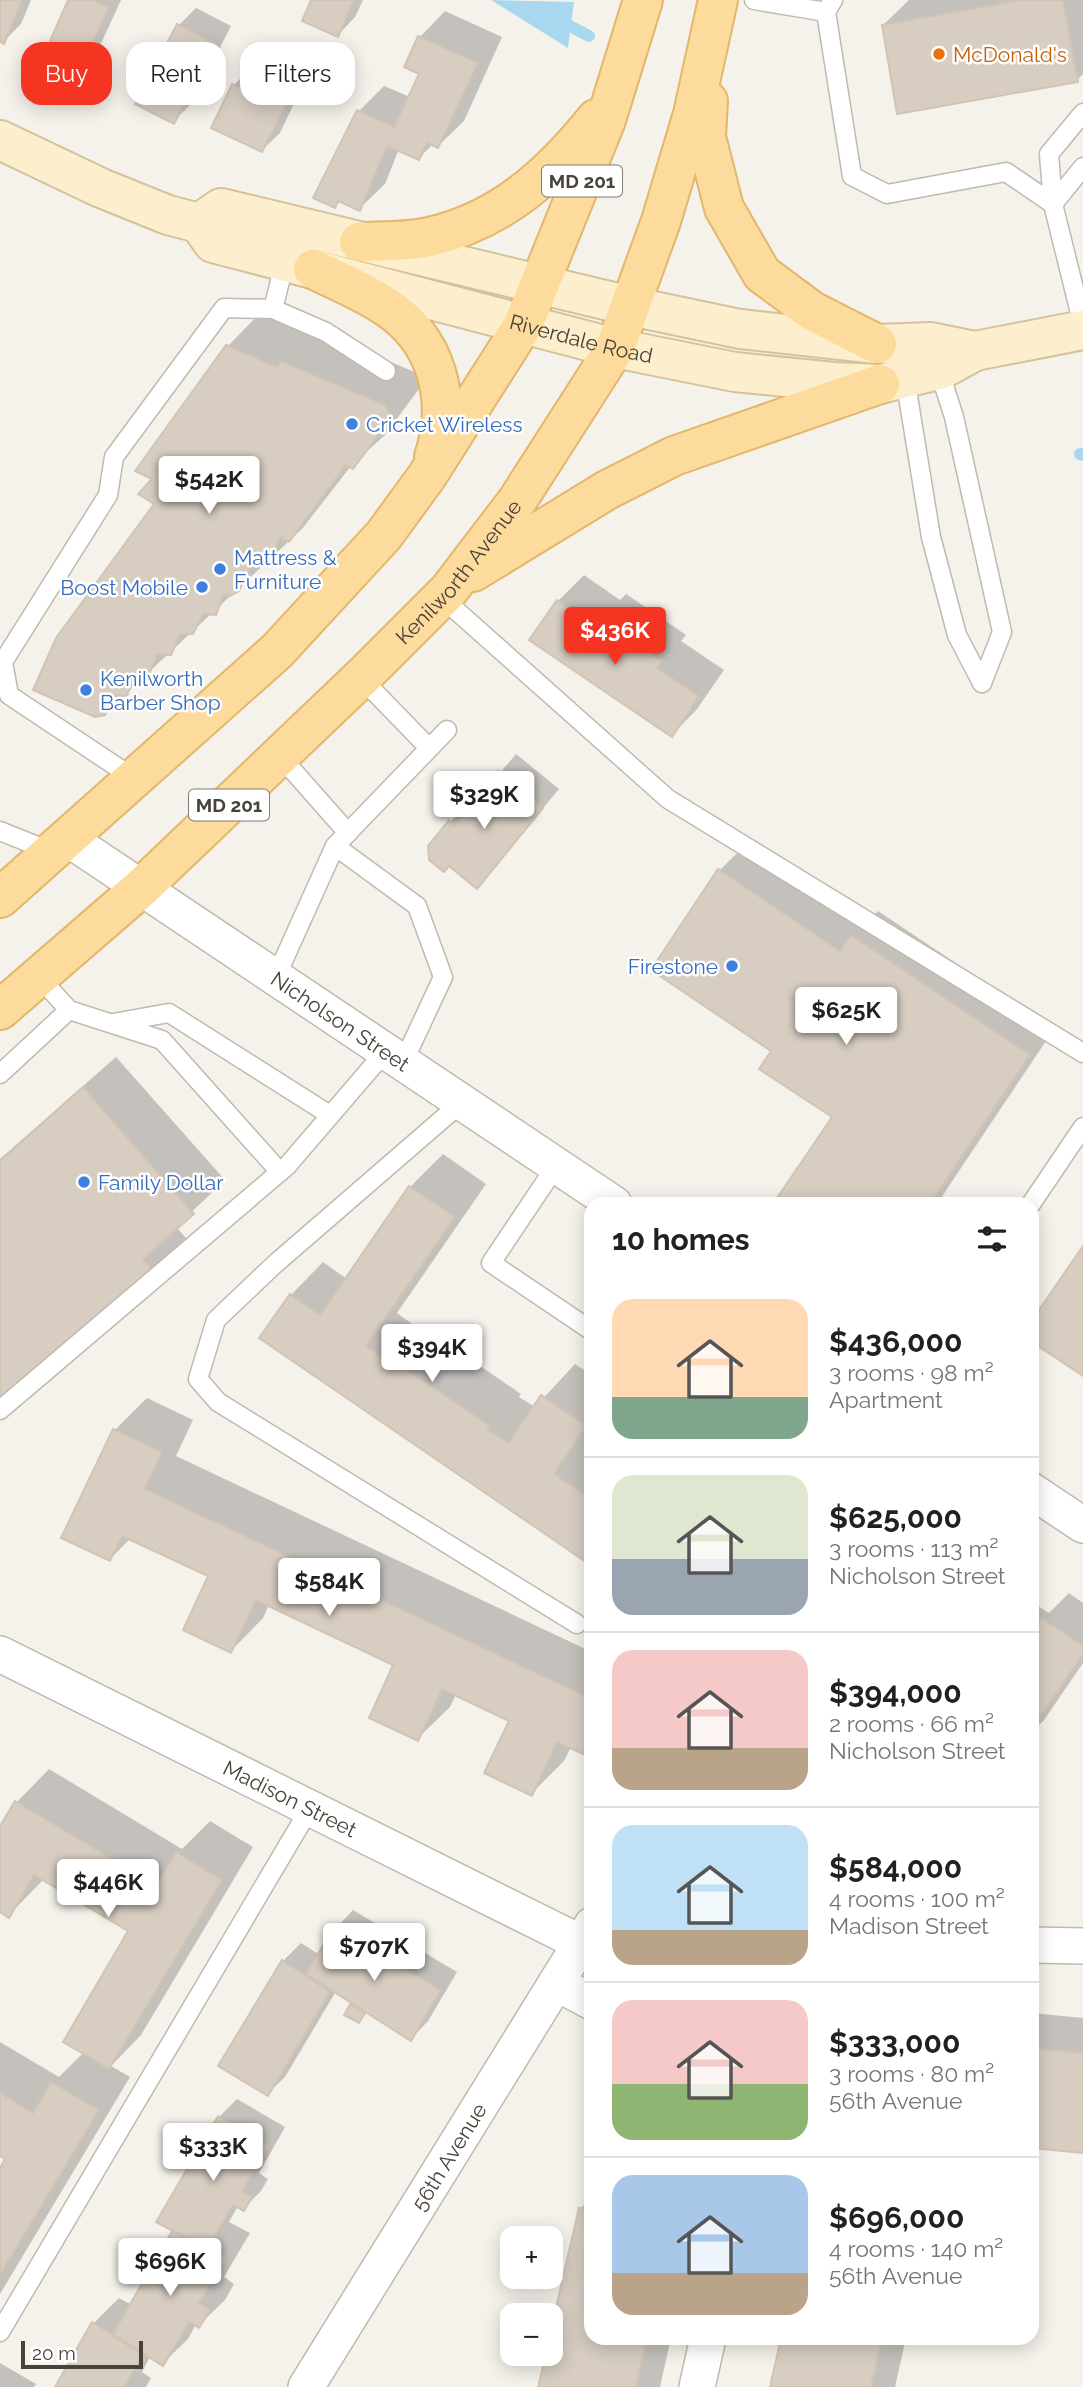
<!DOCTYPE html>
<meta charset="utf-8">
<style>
:root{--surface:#fff;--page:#f2f2f2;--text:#202124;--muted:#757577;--line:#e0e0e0;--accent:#f53522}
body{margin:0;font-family:Raleway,sans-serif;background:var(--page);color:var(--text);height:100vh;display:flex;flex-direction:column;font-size:26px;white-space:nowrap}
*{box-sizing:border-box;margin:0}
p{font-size:23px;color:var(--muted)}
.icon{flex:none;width:38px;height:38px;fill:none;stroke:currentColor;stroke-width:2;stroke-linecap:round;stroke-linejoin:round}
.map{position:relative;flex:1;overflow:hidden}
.panel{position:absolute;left:584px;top:1197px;width:455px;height:1148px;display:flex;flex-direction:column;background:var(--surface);border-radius:21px;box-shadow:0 4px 18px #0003}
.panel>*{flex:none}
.hud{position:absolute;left:21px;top:42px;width:458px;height:63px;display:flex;gap:14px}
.fabs{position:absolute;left:500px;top:2226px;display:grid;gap:14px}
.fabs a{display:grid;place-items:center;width:63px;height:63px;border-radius:14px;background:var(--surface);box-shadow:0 4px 18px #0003;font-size:35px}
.scale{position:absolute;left:21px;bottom:18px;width:122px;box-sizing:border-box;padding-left:7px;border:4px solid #494239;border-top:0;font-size:19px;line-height:24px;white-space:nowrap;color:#494239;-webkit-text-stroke:5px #fff;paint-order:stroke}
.price{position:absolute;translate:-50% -60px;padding:0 16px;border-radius:7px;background:#fff;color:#222;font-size:23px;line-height:46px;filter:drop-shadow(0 2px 4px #0008)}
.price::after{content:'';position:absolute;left:50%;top:42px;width:21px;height:16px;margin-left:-10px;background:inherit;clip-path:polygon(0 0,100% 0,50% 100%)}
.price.on{background:var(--accent);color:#fff}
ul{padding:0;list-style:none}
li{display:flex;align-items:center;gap:21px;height:175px;padding:0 28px}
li+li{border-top:2px solid var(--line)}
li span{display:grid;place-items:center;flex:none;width:196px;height:140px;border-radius:21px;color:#555}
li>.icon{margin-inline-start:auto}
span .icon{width:84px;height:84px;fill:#fffc;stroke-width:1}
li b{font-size:30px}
h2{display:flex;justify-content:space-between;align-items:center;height:84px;padding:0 28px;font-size:30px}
.pill{padding:0 24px;border-radius:21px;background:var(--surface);box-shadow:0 4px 18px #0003;font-size:24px;line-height:63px}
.pill.on{background:var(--accent);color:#fff}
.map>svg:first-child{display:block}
</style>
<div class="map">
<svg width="1083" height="2387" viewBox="0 0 1083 2387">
<rect width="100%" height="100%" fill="#f5f2eb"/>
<polygon fill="#aad7f0" points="491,0 574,2 568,48"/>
<g fill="#0003">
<polygon points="0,0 31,0 21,24 3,42 0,40"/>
<polygon points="70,0 121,0 93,61 76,78"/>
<polygon points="313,0 363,0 355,17 338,35"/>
<polygon points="909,0 1083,0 1083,74 1077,80 883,25"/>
<polygon points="196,8 231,26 191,104 173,122 179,25"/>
<polygon points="445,11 502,37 464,121 438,146 433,144 419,158 399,149 385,184 359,209 340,200 334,206 359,111 384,86 410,97 421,73 420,37"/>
<polygon points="277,62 307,76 280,133 262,150 234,85 251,67 265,74"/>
<polygon points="260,313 309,335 315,330 417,373 421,386 385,435 351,466 302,529 104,714 157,504 155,478 138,470 228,346"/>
<polygon points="584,575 620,600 626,594 686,635 681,641 724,670 697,709 672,735 558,601"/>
<polygon points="516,754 559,789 477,887 450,822 467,804 471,807"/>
<polygon points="745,845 864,925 878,911 1054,1029 937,1204 775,1204 834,1117 773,1050 720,870"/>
<polygon points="116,1057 225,1180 176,1227 186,1238 0,1407 0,1159"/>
<polygon points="443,1154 486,1184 397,1313 419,1329 422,1326 521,1394 519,1397 535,1407 575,1364 592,1375 592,1431 585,1441 592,1446 592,1564 291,1295 323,1262 347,1279 410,1187"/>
<polygon points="147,1398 193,1420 176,1456 592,1652 592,1743 582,1752 571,1747 564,1761 531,1794 511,1720 456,1694 450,1707 417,1739 396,1665 269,1605 263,1618 231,1651 210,1576 131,1538 110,1559 115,1430"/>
<polygon points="1069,1593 1083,1603 1083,1663 1044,1720 1032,1732 1032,1602 1049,1613"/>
<polygon points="49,1769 182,1849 210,1821 253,1847 141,2035 111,2066 130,2077 0,2294 0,2171 7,2159 0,2154 0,2042 59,2077 84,2052 131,1931 44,1879 9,1915 0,1910 0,1830 17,1802"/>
<polygon points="353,1910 457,1972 428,2021 411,2039 367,2012 358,2021 347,2014 353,2004 335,1993 285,2077 267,2094 221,2066 283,1961 301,1943 320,1955 336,1928"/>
<polygon points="1032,2013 1083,2018 1083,2151 1032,2147"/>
<polygon points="237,2099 285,2127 259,2173 268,2179 261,2191 243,2209 238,2206 229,2222 250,2233 224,2277 234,2284 225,2300 199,2325 196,2324 188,2339 162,2364 150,2357 142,2372 151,2378 146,2387 57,2387 94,2323 119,2298 132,2305 176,2231 219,2117"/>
<polygon points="592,2197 592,2338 671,2338 660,2387 540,2387 547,2354 551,2354 580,2209"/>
<polygon points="783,2338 906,2338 895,2387 772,2387"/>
<polygon points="0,2363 36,2384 34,2387 0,2387"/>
</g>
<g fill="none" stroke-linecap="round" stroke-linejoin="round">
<g stroke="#aad7f0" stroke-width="12">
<polyline points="558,20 589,36"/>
<polyline points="1080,454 1083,455"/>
</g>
</g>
<g fill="#d7cdc1" stroke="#d1c4b4" stroke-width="2">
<polygon points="0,0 22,0 4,44 0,42"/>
<polygon points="68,0 93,0 109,7 76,80 40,64"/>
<polygon points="311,0 354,0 338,37 302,21"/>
<polygon points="1021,0 1063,0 1078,82 897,114 882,25"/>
<polygon points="177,24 215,44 174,124 135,104"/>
<polygon points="418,36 478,63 438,148 427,143 419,160 387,146 360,211 338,201 335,208 313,198 357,110 394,127 419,74 404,67"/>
<polygon points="258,78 291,94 262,152 211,128 232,84 251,93"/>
<polygon points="226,345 277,367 281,361 385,405 389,412 389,420 353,469 346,465 289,542 280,537 270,563 261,566 253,561 239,591 230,596 224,594 216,615 203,614 193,634 180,634 171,655 157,654 149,675 135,675 127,696 114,695 105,715 95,717 33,690 56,638 154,504 138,494 152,479 135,471"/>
<polygon points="557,600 594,626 599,618 662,661 657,668 699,696 672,737 529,640"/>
<polygon points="498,771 543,808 477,889 449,866 444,872 429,860 428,846 449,820 454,825"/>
<polygon points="718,869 840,951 851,935 1030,1055 930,1204 773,1204 832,1117 759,1069 771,1051 651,970"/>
<polygon points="83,1087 194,1214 143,1259 155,1272 0,1409 0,1161"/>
<polygon points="409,1186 455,1217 366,1346 387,1361 389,1357 490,1426 488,1430 508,1443 541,1395 586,1426 554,1474 592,1500 592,1566 259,1338 290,1294 320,1315"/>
<polygon points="1083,1246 1083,1376 1032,1342 1032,1320"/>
<polygon points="113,1429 162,1452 145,1489 592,1699 592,1735 583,1754 557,1742 532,1796 484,1773 509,1721 442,1689 418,1741 369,1718 393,1665 256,1600 231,1653 183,1630 208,1576 122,1536 110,1561 61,1538"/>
<polygon points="1042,1618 1083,1646 1083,1654 1032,1728 1032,1631"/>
<polygon points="15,1801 156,1885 176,1852 222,1880 109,2069 63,2042 128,1931 34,1875 9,1918 0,1912 0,1826"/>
<polygon points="334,1927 441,1990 411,2041 306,1974"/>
<polygon points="282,1960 330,1992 268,2096 218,2066"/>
<polygon points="350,2004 365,2013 359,2023 344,2015"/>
<polygon points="1032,2048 1083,2053 1083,2153 1032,2148"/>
<polygon points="51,2082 99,2110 0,2275 0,2168 5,2159 0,2156 0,2093 33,2113"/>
<polygon points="218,2116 269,2145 242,2191 252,2197 244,2211 233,2205 207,2249 156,2222"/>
<polygon points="579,2208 592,2211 592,2338 647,2338 636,2387 538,2387 546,2354 551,2354 551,2329"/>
<polygon points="172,2231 226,2259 199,2303 210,2310 199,2328 189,2322 163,2366 113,2334"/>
<polygon points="92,2322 143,2355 124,2387 55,2387"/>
<polygon points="781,2338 882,2338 871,2387 770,2387"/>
</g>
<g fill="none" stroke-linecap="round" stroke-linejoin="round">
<defs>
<g id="lane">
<polyline points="754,0 826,12"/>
<polyline points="833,0 826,12 852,176 887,194 1006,172 1053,204"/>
<polyline points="1083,113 1049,154 1053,204 1083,325"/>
<polyline points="1053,204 1083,167"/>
<polyline points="273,309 285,261"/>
<polyline points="939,370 954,417 1002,632 982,683"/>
<polyline points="905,378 931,537 957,635 982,683"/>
<polyline points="441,597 668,799 1083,1053"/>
<polyline points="361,678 429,748"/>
<polyline points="280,756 348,833"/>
<polyline points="135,779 9,695 3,662 108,495 114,457 224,308 273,309 326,332 386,371"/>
<polyline points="0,831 52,852"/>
<polyline points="335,846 417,906 443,977 402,1065"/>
<polyline points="39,977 69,1010 162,1040 280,1172"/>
<polyline points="275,979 335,846 447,730"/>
<polyline points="113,1023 169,1013 330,1115"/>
<polyline points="0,1074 69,1010"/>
<polyline points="461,1103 275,1264 216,1320 198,1379 218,1402 577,1624"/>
<polyline points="556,1166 491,1263 592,1331"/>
<polyline points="1031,1204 1083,1127"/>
<polyline points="0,1410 287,1166 384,1053"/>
<polyline points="0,2332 310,1808"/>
</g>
<g id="street">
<path id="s1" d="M67,838L614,1204"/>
<polyline points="1032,1491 1083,1525"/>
<path id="s2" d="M0,1654L581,1943"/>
<polyline points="1032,1945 1083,1946"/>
<polyline points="556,1983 592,2002"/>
<path id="s3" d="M306,2387L592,1925"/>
<polyline points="697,2387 708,2338"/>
</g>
<g id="secondary">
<path id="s4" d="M0,140L101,188L168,215L199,223L213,243L615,348L735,372L834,382L880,384L942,369L975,351L1083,330"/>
<polyline points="199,223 221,208 630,306 740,329 877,344 931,342 975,351"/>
</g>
<g id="primary">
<polyline points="708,101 706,137 724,208 762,274 812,311 877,344"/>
<path d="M359,242C382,241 407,242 429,237C501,221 551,175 596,119"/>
<path d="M313,269C337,281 363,291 385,306C437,339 453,400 434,457"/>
<polyline points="473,572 607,490 674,456 880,384"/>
<polyline points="0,898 277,651 384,535 427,476 523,325 606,120 643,0"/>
<path id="s5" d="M0,1010L141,888L361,678L449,590L517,501L615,348L661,221L693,114L718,0"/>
</g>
</defs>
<use href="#lane" stroke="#c1b9ae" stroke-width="21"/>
<use href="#street" stroke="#c1b9ae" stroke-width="38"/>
<use href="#secondary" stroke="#d4c29c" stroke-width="42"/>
<use href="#primary" stroke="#e2b76c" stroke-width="42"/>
<use href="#lane" stroke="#fff" stroke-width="18"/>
<use href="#street" stroke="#fff" stroke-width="35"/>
<use href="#secondary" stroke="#fdefcd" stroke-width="38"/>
<use href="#primary" stroke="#fcdb9d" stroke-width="38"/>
</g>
<circle fill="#e8710a" stroke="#fff" stroke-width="2.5" cx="939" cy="54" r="7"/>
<g fill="#3f7fe0" stroke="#fff" stroke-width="2.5">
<circle cx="352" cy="424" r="7"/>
<circle cx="220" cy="569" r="7"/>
<circle cx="202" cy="587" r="7"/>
<circle cx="86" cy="690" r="7"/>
<circle cx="732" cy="966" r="7"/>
<circle cx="84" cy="1182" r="7"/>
</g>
<g text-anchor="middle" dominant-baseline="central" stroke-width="5" stroke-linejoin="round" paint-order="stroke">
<g fill="#fff" stroke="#807b74" stroke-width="2">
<rect x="542" y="165.5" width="80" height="31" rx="5"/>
<rect x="189" y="789.5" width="80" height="31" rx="5"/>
</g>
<g font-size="19" font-weight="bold" fill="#494239">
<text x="582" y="181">MD 201</text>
<text x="229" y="805">MD 201</text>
</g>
<g font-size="21" fill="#c56008" stroke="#fff" text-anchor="start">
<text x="953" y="54">McDonald's</text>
</g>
<g font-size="21" fill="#494239" stroke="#fff">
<text stroke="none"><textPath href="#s4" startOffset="621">Riverdale Road</textPath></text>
<text stroke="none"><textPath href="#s5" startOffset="635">Kenilworth Avenue</textPath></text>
<text stroke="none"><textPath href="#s1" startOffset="329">Nicholson Street</textPath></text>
<text stroke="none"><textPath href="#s2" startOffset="324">Madison Street</textPath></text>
<text stroke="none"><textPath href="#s3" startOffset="271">56th Avenue</textPath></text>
</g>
<g font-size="21" fill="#366cbe" stroke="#fff" text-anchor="start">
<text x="366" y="424">Cricket Wireless</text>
<text x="234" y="557">Mattress &amp;<tspan x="234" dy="24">Furniture</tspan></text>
<text x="188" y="587" text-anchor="end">Boost Mobile</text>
<text x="100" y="678">Kenilworth<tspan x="100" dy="24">Barber Shop</tspan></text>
<text x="718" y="966" text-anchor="end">Firestone</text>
<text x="98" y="1182">Family Dollar</text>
</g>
</g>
</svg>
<div class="fabs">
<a>+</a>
<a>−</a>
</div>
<div class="scale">20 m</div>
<b class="price" style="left:209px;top:516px">$542K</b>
<b class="price on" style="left:615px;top:667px">$436K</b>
<b class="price" style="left:484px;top:831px">$329K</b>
<b class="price" style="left:846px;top:1047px">$625K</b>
<b class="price" style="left:432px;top:1384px">$394K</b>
<b class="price" style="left:329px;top:1618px">$584K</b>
<b class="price" style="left:108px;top:1919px">$446K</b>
<b class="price" style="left:374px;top:1983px">$707K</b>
<b class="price" style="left:213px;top:2183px">$333K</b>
<b class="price" style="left:170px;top:2298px">$696K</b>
<div class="hud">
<a class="pill on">Buy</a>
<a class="pill">Rent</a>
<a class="pill">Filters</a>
</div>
<section class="panel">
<h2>10 homes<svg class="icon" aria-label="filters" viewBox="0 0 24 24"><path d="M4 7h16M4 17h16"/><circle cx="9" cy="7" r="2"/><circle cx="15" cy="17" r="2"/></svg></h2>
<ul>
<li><span style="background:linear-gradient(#ffd9b3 70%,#7fa58c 0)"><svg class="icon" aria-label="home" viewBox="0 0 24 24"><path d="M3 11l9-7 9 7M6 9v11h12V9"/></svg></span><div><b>$436,000</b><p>3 rooms · 98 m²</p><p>Apartment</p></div></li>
<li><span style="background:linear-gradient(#dfe7d0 60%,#9aa5b1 0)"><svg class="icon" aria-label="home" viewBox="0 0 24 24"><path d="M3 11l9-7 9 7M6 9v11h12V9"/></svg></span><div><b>$625,000</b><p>3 rooms · 113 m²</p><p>Nicholson Street</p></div></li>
<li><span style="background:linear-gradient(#f6c9c9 70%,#b9a48a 0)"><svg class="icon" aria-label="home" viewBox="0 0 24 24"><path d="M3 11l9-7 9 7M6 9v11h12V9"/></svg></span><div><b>$394,000</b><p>2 rooms · 66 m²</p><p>Nicholson Street</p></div></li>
<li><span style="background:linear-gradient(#bfe0f5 75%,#b9a48a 0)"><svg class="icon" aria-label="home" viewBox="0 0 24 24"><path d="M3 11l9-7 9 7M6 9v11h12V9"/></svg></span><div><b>$584,000</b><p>4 rooms · 100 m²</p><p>Madison Street</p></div></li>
<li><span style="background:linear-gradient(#f6c9c9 60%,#8fb573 0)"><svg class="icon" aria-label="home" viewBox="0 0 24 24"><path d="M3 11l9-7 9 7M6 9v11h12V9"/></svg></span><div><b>$333,000</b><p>3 rooms · 80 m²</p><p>56th Avenue</p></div></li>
<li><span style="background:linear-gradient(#a9c7e8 70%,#b9a48a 0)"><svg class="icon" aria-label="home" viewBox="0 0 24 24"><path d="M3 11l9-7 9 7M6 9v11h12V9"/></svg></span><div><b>$696,000</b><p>4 rooms · 140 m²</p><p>56th Avenue</p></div></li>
</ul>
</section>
</div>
